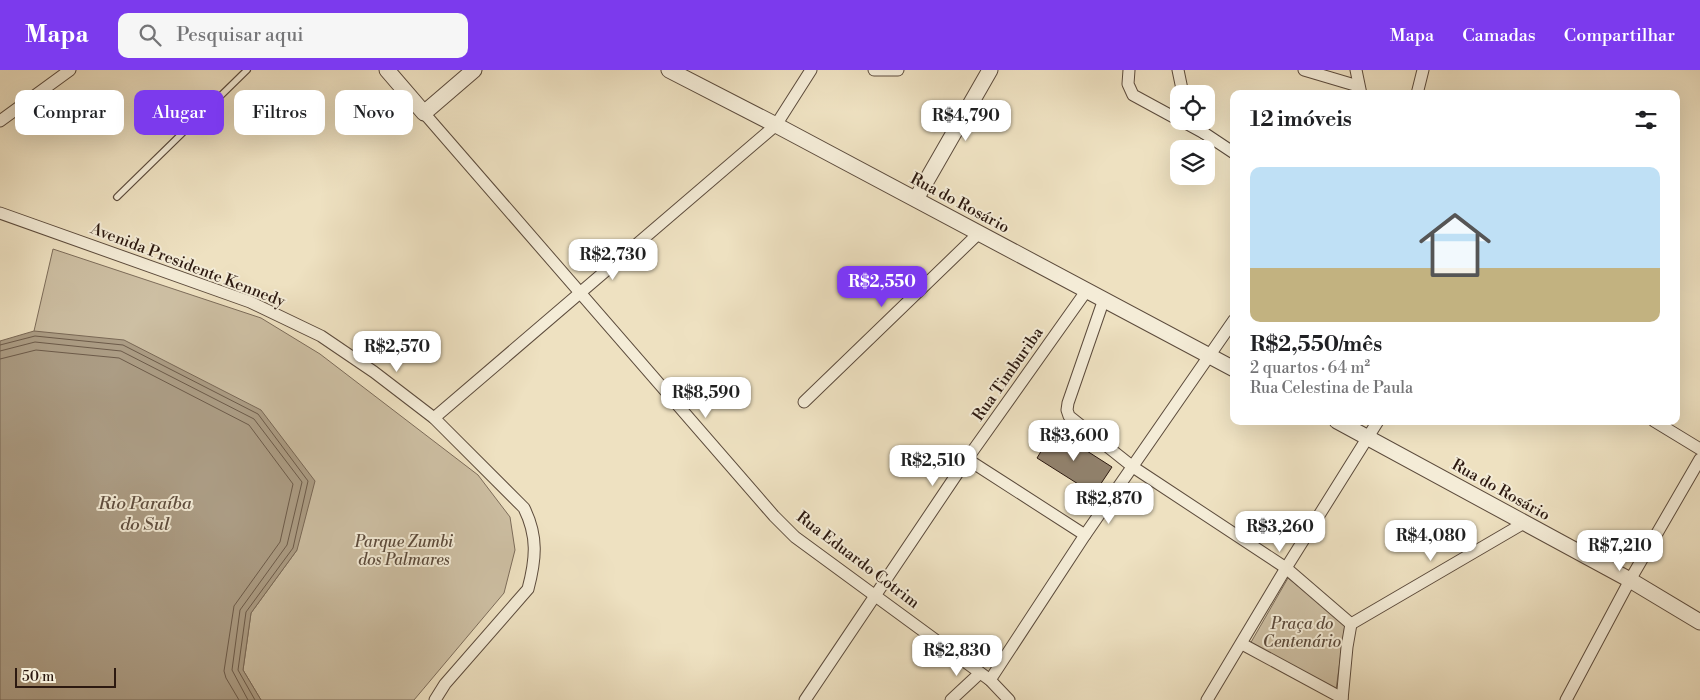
<!DOCTYPE html>
<html lang="pt">
<meta charset="utf-8">
<style>
:root{--surface:#fff;--page:#f6f6f6;--text:#202124;--muted:#757577;--accent:#7c3aed}
body{margin:0;font-family:"Libre Bodoni",serif;background:var(--page);color:var(--text);height:100vh;display:flex;flex-direction:column;font-size:19px;white-space:nowrap}
*{box-sizing:border-box;margin:0}
p{font-size:16px;color:var(--muted)}
.icon{flex:none;width:28px;height:28px;fill:none;stroke:currentColor;stroke-width:2;stroke-linecap:round;stroke-linejoin:round}
.map{position:relative;flex:1;overflow:hidden}
.details{position:absolute;left:1230px;top:20px;width:450px;height:335px;display:flex;flex-direction:column;background:var(--surface);border-radius:10px;box-shadow:0 5px 20px #0002}
.details>*{flex:none}
.hud{position:absolute;left:15px;top:20px;width:475px;height:45px;display:flex;gap:10px}
.controls{position:absolute;left:1170px;top:15px;display:grid;gap:10px}
.controls a{display:grid;place-items:center;width:45px;height:45px;border-radius:10px;background:var(--surface);box-shadow:0 5px 20px #0002;font-size:25px}
.scale{position:absolute;left:15px;bottom:12px;width:101px;box-sizing:border-box;padding-left:5px;border:2px solid #2c1910;border-top:0;font-size:14px;line-height:18px;white-space:nowrap;color:#2c1910;-webkit-text-stroke:4px #f4ecd7;paint-order:stroke}
.price{position:absolute;translate:-50% -42px;padding:0 11px;border-radius:10px;background:#fff;color:#222;font-size:16px;line-height:32px;filter:drop-shadow(0 1px 2px #0008)}
.price::after{content:'';position:absolute;left:50%;top:30px;width:15px;height:11px;margin-left:-8px;background:inherit;clip-path:polygon(0 0,100% 0,50% 100%)}
.price.active{background:var(--accent);color:#fff}
ul{padding:0;list-style:none}
li{display:grid;align-content:center;gap:10px;height:265px;padding:0 20px}
li span{display:grid;place-items:center;height:155px;border-radius:10px;color:#555}
li>.icon{margin-inline-start:auto}
span .icon{width:90px;height:90px;fill:#fffc;stroke-width:1}
li b{font-size:21px}
h2{display:flex;justify-content:space-between;align-items:center;height:60px;padding:0 20px;font-size:21px}
.pill{padding:0 18px;border-radius:10px;background:var(--surface);box-shadow:0 5px 20px #0002;font-size:18px;line-height:45px}
.pill.active{background:var(--accent);color:#fff}
header{display:flex;align-items:center;gap:30px;box-sizing:border-box;height:70px;padding:0 25px;background:var(--accent);color:#fff}
header strong{font-size:24px}
nav{display:flex;gap:28px;margin-inline-start:auto;font-size:18px}
.search{width:350px;height:45px;background:var(--page);display:flex;align-items:center;gap:12px;box-sizing:border-box;padding:0 18px;border-radius:10px;color:var(--muted);font-size:19px}
.map>svg:first-child{display:block}
</style>
<header>
<strong>Mapa</strong>
<div class="search"><svg class="icon" aria-label="search" viewBox="0 0 24 24"><circle cx="10" cy="10" r="6"/><path d="M15 15l6 6"/></svg>Pesquisar aqui</div>
<nav><a>Mapa</a><a>Camadas</a><a>Compartilhar</a></nav>
</header>
<div class="map">
<svg width="1700" height="630" viewBox="0 0 1700 630">
<rect width="100%" height="100%" fill="#eee1c1"/>
<filter id="stains"><feTurbulence type="fractalNoise" baseFrequency=".004" numOctaves="4"/><feColorMatrix values="0 0 0 0 .2 0 0 0 0 .09 0 0 0 0 .02 0 0 0 .5 -.17"/></filter>
<radialGradient id="worn" r=".72"><stop offset=".6" stop-color="#630" stop-opacity="0"/><stop offset="1" stop-color="#630" stop-opacity=".3"/></radialGradient>
<g fill="#cdbfa3" stroke="#7c6c5a">
<polygon points="53,179 261,248 320,284 478,405 510,447 515,480 504,523 414,630 261,630 243,600 251,543 297,480 34,261"/>
<polygon points="1288,508 1345,554 1336,620 1250,574"/>
</g>
<polygon fill="#ac9d85" stroke="#796856" points="34,261 124,270 261,340 315,411 297,480 251,543 243,600 261,630 0,630 0,271"/>
<g fill="none" stroke-linecap="round" stroke-linejoin="round">
<g stroke="#6c5b4a" stroke-width="1">
<polyline points="0,275 35,266 123,275 258,344 308,411 293,478 246,542 238,600 255,630"/>
<polyline points="0,281 35,272 121,281 254,349 302,412 287,475 240,540 232,600 248,630"/>
<polyline points="0,289 36,280 119,288 249,355 293,414 280,472 234,536 224,601 226,608 239,630"/>
</g>
</g>
<polygon fill="#91816c" stroke="#2c1910" points="1054,360 1112,397 1094,424 1037,388"/>
<g fill="none" stroke-linecap="round" stroke-linejoin="round">
<defs>
<polyline id="service" points="117,127 247,0"/>
<g id="minor">
<polyline points="874,0 898,0"/>
<polyline points="1129,0 1128,14 1133,25 1179,50"/>
<polyline points="1178,0 1183,24"/>
<polyline points="1304,0 1358,16"/>
<polyline points="1356,0 1361,24"/>
<polyline points="1417,24 1423,0"/>
<polyline points="424,43 774,446 795,467 990,610 1009,630"/>
<polyline points="0,51 70,0"/>
<polyline points="1182,51 1204,63"/>
<polyline points="1197,51 1204,63 1234,83"/>
<path d="M0,143L250,232L321,266L374,302L434,348L524,438C538,466 536,489 528,519L445,614L435,630"/>
<polyline points="1104,229 1068,333 1067,340 1069,346 1133,397 1286,498 1351,554"/>
<polyline points="804,332 979,163"/>
<polyline points="434,348 776,55 811,0"/>
<polyline points="1654,351 1700,379"/>
<polyline points="967,389 1085,465"/>
<polyline points="1351,554 1524,453"/>
<polyline points="1242,574 1342,628"/>
<polyline points="990,610 1085,465 1234,250"/>
<polyline points="805,630 967,389 1087,220"/>
<polyline points="951,630 980,603"/>
<polyline points="1207,630 1286,498 1378,351"/>
<polyline points="1342,630 1347,577 1351,554"/>
<polyline points="1566,630 1630,510 1700,389"/>
</g>
<g id="tertiary">
<polyline points="387,0 424,43 474,0"/>
<polyline points="669,0 776,55 1234,299"/>
<polyline points="916,129 990,0"/>
<polyline points="1337,351 1630,510 1700,552"/>
</g>
</defs>
<use href="#service" stroke="#5c4b3c" stroke-width="8"/>
<use href="#minor" stroke="#5c4b3c" stroke-width="13"/>
<use href="#tertiary" stroke="#5c4b3c" stroke-width="17"/>
<use href="#service" stroke="#f4ecd7" stroke-width="5.5"/>
<use href="#minor" stroke="#f4ecd7" stroke-width="11"/>
<use href="#tertiary" stroke="#f4ecd7" stroke-width="15"/>
</g>
<g text-anchor="middle" dominant-baseline="central" stroke-width="4" stroke-linejoin="round" paint-order="stroke">
<g font-size="16" fill="#2c1910" stroke="#f4ecd7">
<text transform="translate(960 133) rotate(28)">Rua do Rosário</text>
<text transform="translate(188 195) rotate(21)">Avenida Presidente Kennedy</text>
<text transform="translate(1008 304) rotate(-55)">Rua Timburiba</text>
<text transform="translate(1501 420) rotate(29)">Rua do Rosário</text>
<text transform="translate(858 490) rotate(37)">Rua Eduardo Cotrim</text>
</g>
<g font-size="16" font-style="italic" fill="#5c4b3c" stroke="#f4ecd7">
<text x="404" y="472">Parque Zumbi<tspan x="404" dy="18">dos Palmares</tspan></text>
<text x="1302" y="554">Praça do<tspan x="1302" dy="18">Centenário</tspan></text>
</g>
<g font-size="18" font-style="italic" fill="#5f4e3f" stroke="#f4ecd7">
<text x="145" y="433">Rio Paraíba<tspan x="145" dy="21">do Sul</tspan></text>
</g>
</g>
<rect width="100%" height="100%" filter="url(#stains)"/>
<rect width="100%" height="100%" fill="url(#worn)"/>
</svg>
<div class="controls">
<a><svg class="icon" aria-label="locate" viewBox="0 0 24 24"><circle cx="12" cy="12" r="6"/><path d="M12 2v4M12 18v4M2 12h4M18 12h4"/></svg></a>
<a><svg class="icon" aria-label="layers" viewBox="0 0 24 24"><path d="M12 4l9 5-9 5-9-5zM3 14l9 5 9-5"/></svg></a>
</div>
<div class="scale">50 m</div>
<b class="price" style="left:966px;top:72px">R$4,790</b>
<b class="price" style="left:613px;top:211px">R$2,730</b>
<b class="price active" style="left:882px;top:238px">R$2,550</b>
<b class="price" style="left:397px;top:303px">R$2,570</b>
<b class="price" style="left:706px;top:349px">R$8,590</b>
<b class="price" style="left:1074px;top:392px">R$3,600</b>
<b class="price" style="left:933px;top:417px">R$2,510</b>
<b class="price" style="left:1109px;top:455px">R$2,870</b>
<b class="price" style="left:1280px;top:483px">R$3,260</b>
<b class="price" style="left:1431px;top:492px">R$4,080</b>
<b class="price" style="left:1620px;top:502px">R$7,210</b>
<b class="price" style="left:957px;top:607px">R$2,830</b>
<div class="hud">
<a class="pill">Comprar</a>
<a class="pill active">Alugar</a>
<a class="pill">Filtros</a>
<a class="pill">Novo</a>
</div>
<section class="details">
<h2>12 imóveis<svg class="icon" aria-label="filters" viewBox="0 0 24 24"><path d="M4 7h16M4 17h16"/><circle cx="9" cy="7" r="2"/><circle cx="15" cy="17" r="2"/></svg></h2>
<ul>
<li><span style="background:linear-gradient(#bfe0f5 65%,#c2b280 0)"><svg class="icon" aria-label="home" viewBox="0 0 24 24"><path d="M3 11l9-7 9 7M6 9v11h12V9"/></svg></span><div><b>R$2,550/mês</b><p>2 quartos · 64 m²</p><p>Rua Celestina de Paula</p></div></li>
</ul>
</section>
</div>
